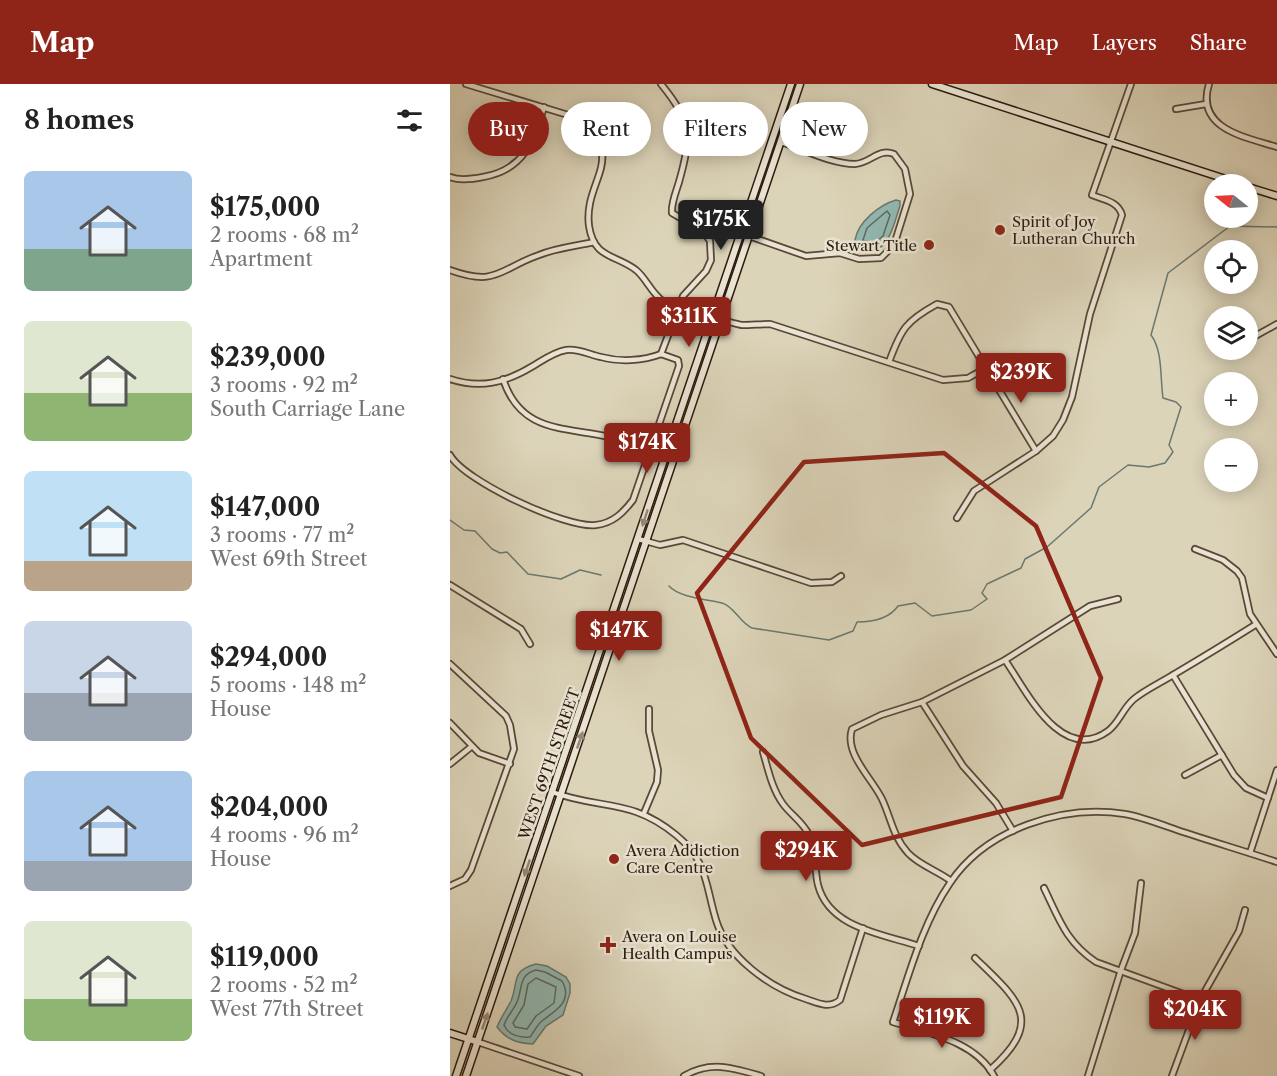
<!DOCTYPE html>
<meta charset="utf-8">
<style>
:root{--surface:#fff;--page:#f6f6f6;--text:#222;--muted:#767676;--accent:#8f2418}
body{margin:0;font-family:"Libre Caslon Text",serif;background:var(--page);color:var(--text);height:100vh;display:flex;flex-direction:column;font-size:22px;white-space:nowrap}
*{box-sizing:border-box;margin:0}
p{font-size:20px;color:var(--muted)}
.icon{flex:none;width:33px;height:33px;fill:none;stroke:currentColor;stroke-width:2;stroke-linecap:round;stroke-linejoin:round}
.map{position:relative;flex:1;overflow:hidden}
.panel{display:flex;flex-direction:column;background:var(--surface);width:450px}
.panel>*{flex:none}
.top-card{position:absolute;left:18px;top:18px;width:570px;height:54px;display:flex;gap:12px}
.needle{width:39px;rotate:288deg}
.fabs{position:absolute;left:754px;top:90px;display:grid;gap:12px}
.fabs a{display:grid;place-items:center;width:54px;height:54px;border-radius:50%;background:var(--surface);box-shadow:0 3px 15px #0003;font-size:30px}
.price{position:absolute;translate:-50% -51px;padding:0 14px;border-radius:6px;background:var(--accent);color:#fff;font-size:20px;line-height:39px;filter:drop-shadow(0 2px 3px #0008)}
.price::after{content:'';position:absolute;left:50%;top:36px;width:18px;height:14px;margin-left:-9px;background:inherit;clip-path:polygon(0 0,100% 0,50% 100%)}
.price.active{background:#222;color:#fff}
ul{padding:0;list-style:none}
li{display:flex;align-items:center;gap:18px;height:150px;padding:0 24px}
li span{display:grid;place-items:center;flex:none;width:168px;height:120px;border-radius:9px;color:#555}
li>.icon{margin-inline-start:auto}
span .icon{width:72px;height:72px;fill:#fffc;stroke-width:1}
li b{font-size:26px}
h2{display:flex;justify-content:space-between;align-items:center;height:72px;padding:0 24px;font-size:26px}
.tag{padding:0 21px;border-radius:27px;background:var(--surface);box-shadow:0 3px 15px #0003;font-size:21px;line-height:54px}
.tag.active{background:var(--accent);color:#fff}
header{display:flex;align-items:center;gap:36px;box-sizing:border-box;height:84px;padding:0 30px;background:var(--accent);color:#fff}
header strong{font-size:28px}
nav{display:flex;gap:33px;margin-inline-start:auto;font-size:21px}
main{display:flex;flex:1;min-height:0}
.map>svg:first-child{display:block}
</style>
<header>
<strong>Map</strong>
<nav><a>Map</a><a>Layers</a><a>Share</a></nav>
</header>
<main>
<section class="panel">
<h2>8 homes<svg class="icon" aria-label="filters" viewBox="0 0 24 24"><path d="M4 7h16M4 17h16"/><circle cx="9" cy="7" r="2"/><circle cx="15" cy="17" r="2"/></svg></h2>
<ul>
<li><span style="background:linear-gradient(#a9c7e8 65%,#7fa58c 0)"><svg class="icon" aria-label="home" viewBox="0 0 24 24"><path d="M3 11l9-7 9 7M6 9v11h12V9"/></svg></span><div><b>$175,000</b><p>2 rooms · 68 m²</p><p>Apartment</p></div></li>
<li><span style="background:linear-gradient(#dfe7d0 60%,#8fb573 0)"><svg class="icon" aria-label="home" viewBox="0 0 24 24"><path d="M3 11l9-7 9 7M6 9v11h12V9"/></svg></span><div><b>$239,000</b><p>3 rooms · 92 m²</p><p>South Carriage Lane</p></div></li>
<li><span style="background:linear-gradient(#bfe0f5 75%,#b9a48a 0)"><svg class="icon" aria-label="home" viewBox="0 0 24 24"><path d="M3 11l9-7 9 7M6 9v11h12V9"/></svg></span><div><b>$147,000</b><p>3 rooms · 77 m²</p><p>West 69th Street</p></div></li>
<li><span style="background:linear-gradient(#c9d6e8 60%,#9aa5b1 0)"><svg class="icon" aria-label="home" viewBox="0 0 24 24"><path d="M3 11l9-7 9 7M6 9v11h12V9"/></svg></span><div><b>$294,000</b><p>5 rooms · 148 m²</p><p>House</p></div></li>
<li><span style="background:linear-gradient(#a9c7e8 75%,#9aa5b1 0)"><svg class="icon" aria-label="home" viewBox="0 0 24 24"><path d="M3 11l9-7 9 7M6 9v11h12V9"/></svg></span><div><b>$204,000</b><p>4 rooms · 96 m²</p><p>House</p></div></li>
<li><span style="background:linear-gradient(#dfe7d0 65%,#8fb573 0)"><svg class="icon" aria-label="home" viewBox="0 0 24 24"><path d="M3 11l9-7 9 7M6 9v11h12V9"/></svg></span><div><b>$119,000</b><p>2 rooms · 52 m²</p><p>West 77th Street</p></div></li>
</ul>
</section>
<div class="map">
<svg width="827" height="992" viewBox="0 0 827 992">
<rect width="100%" height="100%" fill="#dcd4b9"/>
<filter id="stains"><feTurbulence type="fractalNoise" baseFrequency=".00333" numOctaves="4"/><feColorMatrix values="0 0 0 0 .2 0 0 0 0 .09 0 0 0 0 .02 0 0 0 .5 -.17"/></filter>
<radialGradient id="worn" r=".72"><stop offset=".6" stop-color="#630" stop-opacity="0"/><stop offset="1" stop-color="#630" stop-opacity=".3"/></radialGradient>
<g fill="#92b8b2" stroke="#6a786f" stroke-width="1.5">
<path d="M446,116L450,117V122C444,139 439,170 416,167L405,156C408,138 429,121 446,116Z"/>
<path d="M86,880L97,882L116,893L120,900V909L113,931L96,942L83,960C67,959 57,956 47,943C51,933 56,927 61,917C69,898 60,887 86,880Z"/>
</g>
<g fill="none" stroke-linecap="round" stroke-linejoin="round">
<g stroke="#60685e" stroke-width="1.5">
<polygon points="437,127 440,131 433,152 422,161 413,156 417,144"/>
<path d="M86,886L95,888L112,897C124,918 104,927 92,937C87,941 84,948 80,953C70,954 58,951 54,941C57,932 63,927 67,918C73,904 68,891 86,886Z"/>
<polygon points="86,894 106,903 104,919 86,932 77,945 65,943 63,939 74,921 78,900"/>
</g>
<g stroke="#6a786f" stroke-width="1.5">
<polyline points="0,436 14,446 25,447 42,465 50,469 57,468 78,490 111,495 130,486 151,491"/>
<path d="M219,502C230,514 257,515 272,519C284,522 290,539 302,544L379,556L403,547L407,538C422,538 439,535 448,522L465,519L482,532L521,526L537,515L532,509L537,500L571,484L575,475L597,463L641,424L649,403L678,381L699,383L715,379L723,368L719,361L731,323L726,318L713,314C710,294 713,267 701,251L718,189L780,142L827,143"/>
</g>
<defs>
<g id="street">
<path d="M16,0L128,34C179,75 133,96 139,142C144,175 165,170 186,186C196,194 202,210 213,217C221,221 284,240 292,241C301,241 311,240 320,240L493,296L518,294L536,284"/>
<path d="M759,0C745,45 795,53 827,63"/>
<polyline points="726,25 756,20"/>
<path d="M0,93C10,97 23,95 33,93C74,86 83,58 94,23"/>
<path d="M299,152L356,172L390,169L409,175L431,174L444,161L460,110L455,85L444,70C428,64 421,79 405,80C381,80 353,65 331,58"/>
<path d="M0,186C47,203 49,185 89,171C106,164 126,162 144,158"/>
<polyline points="798,256 827,240"/>
<path d="M211,270L233,212L256,187L261,176L260,157L253,147L222,129C221,119 226,108 229,98C242,52 241,37 211,0"/>
<path d="M439,278C451,245 456,237 487,220L499,223L586,367"/>
<path d="M0,295C30,305 55,299 83,282C93,276 104,268 116,266C128,264 140,271 151,273C170,278 193,277 211,270"/>
<path d="M53,295C70,347 110,343 155,352C170,355 185,362 200,367"/>
<path d="M0,371C14,397 117,445 146,441C163,439 173,429 183,416L229,282L228,276L211,270"/>
<path d="M507,434L524,407L586,367L603,352L613,336L622,313L640,230L672,131C668,117 654,116 642,111L681,0"/>
<polyline points="188,455 210,461 233,456 361,499 382,498 391,492"/>
<polyline points="745,465 773,476 787,487 792,494 800,530 827,570"/>
<polyline points="0,501 71,545 80,560"/>
<path d="M555,576C576,606 611,681 658,647C669,639 673,624 684,615C695,606 710,599 723,591C750,575 778,558 805,541"/>
<polyline points="0,580 56,632 60,641 64,665 21,786 15,795 0,802"/>
<polyline points="723,591 784,691 796,704 818,714"/>
<polyline points="472,618 513,682 546,719 563,747"/>
<polyline points="0,639 29,669 60,680"/>
<path d="M313,668C318,685 322,705 333,720C341,731 353,738 359,751C367,767 364,785 368,801C379,844 432,850 469,862"/>
<polyline points="0,680 21,663"/>
<polyline points="735,691 772,671"/>
<path d="M102,708C151,726 181,714 226,751C258,777 255,800 266,836C277,873 320,904 356,915C368,919 379,925 390,916L413,844"/>
<polyline points="194,729 207,698 208,686 199,647 199,625"/>
<polyline points="800,769 827,686"/>
<path d="M501,797C488,787 469,781 458,769C443,753 441,734 432,715C422,694 394,670 402,645L431,631L472,618L555,576L640,522L668,515"/>
<path d="M594,804C609,835 616,858 646,878L750,916"/>
<path d="M525,874C568,916 596,936 540,986"/>
<polyline points="28,958 129,992"/>
<path d="M234,992C261,976 284,984 311,992"/>
<path d="M544,992C525,957 478,949 443,938C459,891 472,840 500,799C536,745 613,720 675,730C692,733 710,740 727,746C760,757 794,767 827,778"/>
<polyline points="638,992 671,886 685,849 691,799"/>
<polyline points="722,992 750,916 789,847 795,826"/>
</g>
<g id="secondary">
<polyline points="482,0 791,100"/>
<polyline points="798,103 827,112"/>
<polyline points="0,949 28,958"/>
<polyline points="6,992 341,0"/>
<polyline points="16,992 350,0"/>
</g>
</defs>
<use href="#street" stroke="#594836" stroke-width="8"/>
<use href="#secondary" stroke="#2d190b" stroke-width="9"/>
<use href="#street" stroke="#e8e3d2" stroke-width="4.5"/>
<use href="#secondary" stroke="#e8e3d2" stroke-width="6"/>
</g>
<defs><path id="oneway-solid" d="M-6-.8H1V-3.2L6.5 0L1 3.2V.8H-6Z" transform="scale(1.5)"/></defs>
<g fill="#948878">
<use href="#oneway-solid" transform="translate(195 434) rotate(108)"/>
<use href="#oneway-solid" transform="translate(130 656) rotate(-71)"/>
<use href="#oneway-solid" transform="translate(77 784) rotate(109)"/>
<use href="#oneway-solid" transform="translate(35 937) rotate(-71)"/>
</g>
<path fill="none" stroke="#8f2418" stroke-width="4.5" stroke-linejoin="round" d="M494,369L586,442L651,594L611,713L412,761L301,654L247,509L354,378Z"/>
<g fill="#8f2418" stroke="#e8e3d2" stroke-width="2">
<circle cx="550" cy="146" r="6"/>
<circle cx="479" cy="161" r="6"/>
<circle cx="164" cy="775" r="6"/>
<path d="M155 852h6v6h6v6h-6v6h-6v-6h-6v-6h6z"/>
</g>
<g text-anchor="middle" dominant-baseline="central" stroke-width="5" stroke-linejoin="round" paint-order="stroke">
<g font-size="15" fill="#2d190b" stroke="#e8e3d2" text-anchor="start">
<text x="562" y="137">Spirit of Joy<tspan x="562" dy="17">Lutheran Church</tspan></text>
<text x="467" y="161" text-anchor="end">Stewart Title</text>
<text x="176" y="766">Avera Addiction<tspan x="176" dy="17">Care Centre</tspan></text>
<text x="172" y="852">Avera on Louise<tspan x="172" dy="17">Health Campus</tspan></text>
</g>
<g font-size="15" fill="#2d190b" stroke="#e8e3d2">
<text transform="translate(99 680) rotate(-71)">WEST 69TH STREET</text>
</g>
</g>
<rect width="100%" height="100%" filter="url(#stains)"/>
<rect width="100%" height="100%" fill="url(#worn)"/>
</svg>
<div class="fabs">
<a><svg class="needle" viewBox="-14 -14 28 28"><path d="M0-13l5 13h-10z" fill="#e53935"/><path d="M0 13l5-13h-10z" fill="#767676"/></svg></a>
<a><svg class="icon" aria-label="locate" viewBox="0 0 24 24"><circle cx="12" cy="12" r="6"/><path d="M12 2v4M12 18v4M2 12h4M18 12h4"/></svg></a>
<a><svg class="icon" aria-label="layers" viewBox="0 0 24 24"><path d="M12 4l9 5-9 5-9-5zM3 14l9 5 9-5"/></svg></a>
<a>+</a>
<a>−</a>
</div>
<b class="price active" style="left:271px;top:167px">$175K</b>
<b class="price" style="left:239px;top:264px">$311K</b>
<b class="price" style="left:571px;top:320px">$239K</b>
<b class="price" style="left:197px;top:390px">$174K</b>
<b class="price" style="left:169px;top:578px">$147K</b>
<b class="price" style="left:356px;top:798px">$294K</b>
<b class="price" style="left:745px;top:957px">$204K</b>
<b class="price" style="left:492px;top:965px">$119K</b>
<div class="top-card">
<a class="tag active">Buy</a>
<a class="tag">Rent</a>
<a class="tag">Filters</a>
<a class="tag">New</a>
</div>
</div>
</main>
